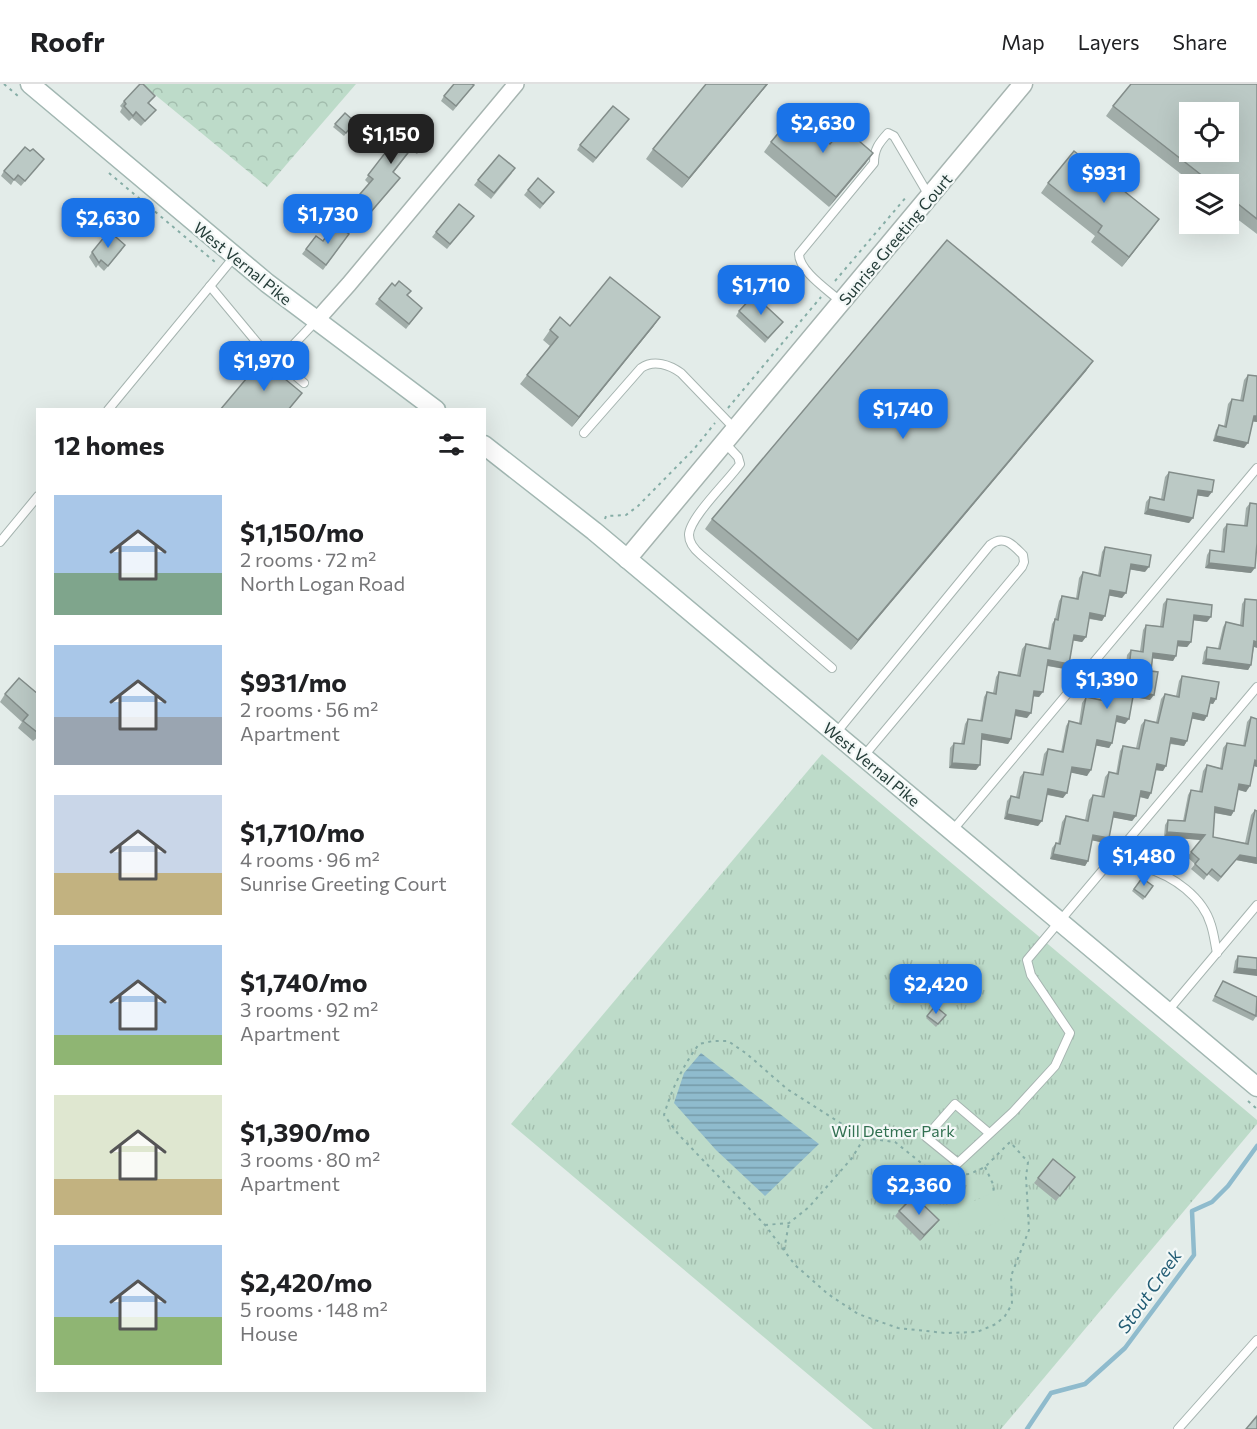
<!DOCTYPE html>
<meta charset="utf-8">
<style>
:root{--surface:#fff;--page:#f6f6f6;--text:#202124;--muted:#757577;--line:#e0e0e0;--accent:#1a73e8}
body{margin:0;font-family:Commissioner,sans-serif;background:var(--page);color:var(--text);height:100vh;display:flex;flex-direction:column;font-size:22px;white-space:nowrap}
*{box-sizing:border-box;margin:0}
p{font-size:20px;color:var(--muted)}
.icon{flex:none;width:33px;height:33px;fill:none;stroke:currentColor;stroke-width:2;stroke-linecap:round;stroke-linejoin:round}
.map{position:relative;flex:1;overflow:hidden}
.drawer{position:absolute;left:36px;top:324px;width:450px;height:984px;display:flex;flex-direction:column;background:var(--surface);border-radius:0px;box-shadow:0 6px 24px #0002}
.drawer>*{flex:none}
.fabs{position:absolute;left:1179px;top:18px;display:grid;gap:12px}
.fabs a{display:grid;place-items:center;width:60px;height:60px;border-radius:0px;background:var(--surface);box-shadow:0 6px 24px #0002;font-size:30px}
.price{position:absolute;translate:-50% -51px;padding:0 14px;border-radius:12px;background:var(--accent);color:#fff;font-size:20px;line-height:39px;filter:drop-shadow(0 2px 3px #0008)}
.price::after{content:'';position:absolute;left:50%;top:36px;width:18px;height:14px;margin-left:-9px;background:inherit;clip-path:polygon(0 0,100% 0,50% 100%)}
.price.on{background:#222;color:#fff}
ul{padding:0;list-style:none}
li{display:flex;align-items:center;gap:18px;height:150px;padding:0 18px}
li span{display:grid;place-items:center;flex:none;width:168px;height:120px;border-radius:0px;color:#555}
li>.icon{margin-inline-start:auto}
span .icon{width:72px;height:72px;fill:#fffc;stroke-width:1}
li b{font-size:26px}
h2{display:flex;justify-content:space-between;align-items:center;height:72px;padding:0 18px;font-size:26px}
header{display:flex;align-items:center;gap:36px;box-sizing:border-box;height:84px;padding:0 30px;background:var(--surface);border-bottom:2px solid var(--line)}
header strong{font-size:28px}
nav{display:flex;gap:33px;margin-inline-start:auto;font-size:21px}
.map>svg:first-child{display:block}
</style>
<header>
<strong>Roofr</strong>
<nav><a>Map</a><a>Layers</a><a>Share</a></nav>
</header>
<div class="map">
<svg width="1257" height="1345" viewBox="0 0 1257 1345">
<defs>
<pattern id="grass-tufts" width="24" height="20" patternUnits="userSpaceOnUse" patternTransform="scale(1.5)"><rect width="24" height="20" fill="#bddbc9"/><path d="M3 7l-1-3M5 7V3M7 7l1-3M15 17l-1-3M17 17v-4M19 17l1-3" fill="none" stroke="#a2bdad"/></pattern>
<pattern id="forest-crowns" width="20" height="18" patternUnits="userSpaceOnUse" patternTransform="scale(1.5)"><rect width="20" height="18" fill="#bddbc9"/><path d="M2 6a3 3 0 1 1 6 0M12 15a3 3 0 1 1 6 0" fill="none" stroke="#a2bdad"/></pattern>
<pattern id="water-rules" width="6" height="5" patternUnits="userSpaceOnUse" patternTransform="scale(1.5)"><rect width="6" height="5" fill="#8fbbcd"/><path d="M0 2.5h6" fill="none" stroke="#7599a7"/></pattern>
</defs>
<rect width="100%" height="100%" fill="#e3ece9"/>
<polygon fill="url(#grass-tufts)" points="822,670 1257,1036 1257,1040 1001,1345 873,1345 511,1040"/>
<polygon fill="url(#forest-crowns)" points="142,0 356,0 267,103"/>
<polygon fill="#bddbc9" points="993,1109 1005,1135 964,1152 952,1126"/>
<polygon fill="url(#water-rules)" points="701,969 819,1060 765,1112 716,1066 674,1019 684,989"/>
<g fill="none" stroke-linecap="round" stroke-linejoin="round">
<polyline stroke="#8fbbcd" stroke-width="4.5" points="1027,1345 1051,1309 1085,1300 1125,1264 1194,1171 1192,1127 1212,1118 1228,1102 1257,1062"/>
<defs>
<g id="service">
<polyline points="210,202 259,261 278,277 316,237"/>
<path d="M840,217C828,206 799,187 799,170L874,79C874,65 879,59 888,49L894,52L928,110"/>
<polyline points="278,277 304,299"/>
<polyline points="108,326 234,173"/>
<path d="M584,349L641,284C654,275 670,281 681,289L735,345"/>
<path d="M724,358L738,373L740,380C729,396 689,434 689,451C689,460 695,466 701,471L832,584"/>
<polyline points="0,458 38,412"/>
<path d="M836,649L990,461C1004,450 1013,461 1023,471L1024,478L1022,483L863,673"/>
<polyline points="952,747 1257,384"/>
<path d="M1109,779C1121,780 1134,781 1146,784C1173,792 1203,813 1211,841C1214,850 1215,860 1217,869"/>
<polyline points="1167,928 1257,821"/>
<polyline points="989,1049 955,1020 926,1053 958,1079 1013,1028 1055,982 1070,949 1031,891 1027,876 1257,603"/>
<polyline points="1178,1345 1257,1256"/>
</g>
<polyline id="minor" points="316,237 349,200 516,0"/>
<polyline id="tertiary" points="627,475 1023,0"/>
<g id="secondary">
<polyline points="30,0 267,199 436,326"/>
<polyline points="484,361 594,447 1257,1003"/>
</g>
</defs>
<use href="#service" stroke="#a6b4b0" stroke-width="10"/>
<use href="#minor" stroke="#a6b4b0" stroke-width="18"/>
<use href="#tertiary" stroke="#a6b4b0" stroke-width="21"/>
<use href="#secondary" stroke="#a2b7b2" stroke-width="21"/>
<g stroke="#86ada6" stroke-width="2" stroke-dasharray="3 4.5" stroke-linecap="butt">
<polyline points="4,0 18,12"/>
<polyline points="109,89 215,178"/>
<polyline points="835,197 907,112"/>
<polyline points="728,324 821,213"/>
<polyline points="605,435 606,432 626,431 638,422 694,365 715,339"/>
<polyline points="1248,1017 1257,1025"/>
<polyline points="985,1083 993,1100 994,1110"/>
<path d="M765,1141L789,1139L809,1123L852,1074L864,1054L787,1005L747,970L728,957H713L699,960C683,982 672,1004 664,1031L679,1051L765,1141L795,1181L828,1210L858,1230L898,1244L945,1249L977,1248L996,1240L1005,1232L1012,1220L1011,1192L1029,1146L1026,1093L1028,1078L1010,1058L985,1083L970,1090L955,1091L935,1090L895,1058L864,1054"/>
<polyline points="784,1166 789,1139"/>
</g>
<use href="#service" stroke="#fff" stroke-width="8"/>
<use href="#minor" stroke="#fff" stroke-width="15"/>
<use href="#tertiary" stroke="#fff" stroke-width="18"/>
<use href="#secondary" stroke="#fff" stroke-width="18"/>
</g>
<g fill="#a1ada9">
<polygon points="768,0 682,104 646,75 653,65"/>
<polygon points="1257,0 1257,150 1228,128 1228,100 1194,100 1106,32 1113,22"/>
<polygon points="474,1 453,27 441,17 444,12"/>
<polygon points="155,12 149,19 156,26 141,42 132,34 129,37 120,28 122,24 120,22 124,17"/>
<polygon points="345,29 355,38 344,52 333,43"/>
<polygon points="412,34 432,50 417,70 411,66 393,89 396,99 366,135 351,122 369,100 365,96"/>
<polygon points="629,35 593,79 577,66 580,61"/>
<polygon points="771,58 830,60 866,79 829,123 764,68"/>
<polygon points="30,67 44,75 21,102 14,96 11,101 1,92 4,87"/>
<polygon points="512,89 491,115 474,101 478,96"/>
<polygon points="1048,99 1159,135 1122,183 1091,158 1095,152 1041,109"/>
<polygon points="528,106 554,108 540,125 524,111"/>
<polygon points="474,132 447,165 432,153 436,148"/>
<polygon points="349,150 323,186 302,170 316,152 323,157"/>
<polygon points="122,166 104,187 98,181 96,184 89,173 92,168"/>
<polygon points="407,211 422,224 406,245 375,220 379,215"/>
<polygon points="739,227 783,238 765,259 736,232"/>
<polygon points="660,233 653,243 572,343 520,300 550,262 543,256 550,246"/>
<polygon points="1093,277 1086,287 851,566 705,445 712,435"/>
<polygon points="1248,291 1257,292 1257,338 1252,337 1244,364 1213,357 1216,346 1219,341 1224,342 1228,320 1232,315 1240,317 1244,296"/>
<polygon points="1169,388 1212,408 1208,413 1197,411 1189,439 1144,430 1146,418 1150,413 1161,415 1165,393"/>
<polygon points="1250,419 1251,489 1205,484 1207,471 1210,466 1221,468 1223,445 1227,440 1244,442 1246,424"/>
<polygon points="1105,463 1145,488 1130,485 1122,514 1109,511 1102,537 1089,535 1086,553 1082,558 1073,556 1065,585 1047,582 1039,613 1033,612 1027,634 1015,632 1011,655 1008,660 982,655 976,686 949,684 950,664 954,659 961,660 965,640 968,635 980,637 984,613 987,608 993,609 996,593 999,588 1017,591 1022,565 1026,560 1048,564 1052,540 1055,535 1059,517 1062,512 1076,514 1079,494 1083,488 1098,491 1102,468"/>
<polygon points="1167,515 1207,538 1193,536 1191,558 1187,563 1177,562 1173,577 1153,574 1151,587 1150,616 1133,613 1125,640 1116,638 1112,659 1109,664 1096,661 1087,692 1071,688 1063,714 1047,711 1038,742 1004,735 1007,717 1011,712 1016,713 1020,693 1024,688 1040,691 1044,670 1048,665 1061,668 1066,642 1069,637 1079,639 1082,619 1086,613 1103,617 1107,595 1111,590 1125,593 1127,571 1131,566 1140,567 1143,546 1146,541 1160,542 1163,520"/>
<polygon points="1245,515 1254,563 1251,581 1248,586 1202,580 1204,568 1207,563 1218,564 1223,543 1226,538 1240,541 1242,520"/>
<polygon points="1182,592 1216,615 1213,620 1210,619 1207,632 1204,637 1192,634 1187,657 1184,662 1170,660 1163,687 1156,686 1148,715 1139,713 1136,732 1132,737 1113,733 1109,754 1105,759 1092,756 1088,777 1085,782 1050,775 1052,764 1056,759 1058,760 1062,738 1066,732 1085,736 1089,716 1093,711 1101,713 1105,693 1109,688 1116,690 1120,667 1123,662 1136,664 1141,641 1145,636 1156,638 1161,615 1165,610 1176,612 1179,597"/>
<polygon points="5,610 38,610 38,653 33,657 18,644 22,638 0,618"/>
<polygon points="1251,633 1257,635 1257,683 1254,682 1246,708 1238,706 1234,727 1231,732 1214,729 1213,753 1245,759 1251,731 1255,726 1257,780 1236,776 1218,798 1208,790 1204,796 1191,785 1195,780 1187,773 1201,756 1164,753 1165,741 1168,736 1183,737 1188,711 1191,706 1199,708 1203,687 1207,681 1220,684 1223,664 1227,659 1243,662 1247,638"/>
<polygon points="1142,794 1153,802 1143,816 1132,807"/>
<polygon points="1238,872 1257,874 1233,889 1235,877"/>
<polygon points="1223,897 1257,931 1253,937 1212,917"/>
<polygon points="935,922 946,931 936,943 926,934"/>
<polygon points="1075,1093 1056,1117 1034,1099 1038,1094"/>
<polygon points="899,1127 935,1141 920,1157 895,1132"/>
</g>
<g fill="#838d8a">
<polygon points="767,0 768,0 682,104 689,94"/>
<polygon points="873,69 866,79 829,123 836,113"/>
<polygon points="1159,135 1152,145 1122,183 1129,173"/>
<polygon points="660,233 653,243 572,343 579,333"/>
<polygon points="1093,277 1086,287 851,566 858,556"/>
<polygon points="1254,332 1257,332 1257,338 1250,337"/>
<polygon points="1216,352 1248,359 1244,364 1213,357"/>
<polygon points="1198,406 1212,408 1208,413 1194,411"/>
<polygon points="1148,425 1193,434 1189,439 1144,430"/>
<polygon points="1209,479 1255,484 1251,489 1205,484"/>
<polygon points="1131,480 1149,483 1145,488 1127,485"/>
<polygon points="1110,506 1126,509 1122,514 1106,511"/>
<polygon points="1090,529 1105,532 1102,537 1087,534"/>
<polygon points="1194,531 1211,533 1207,538 1191,536"/>
<polygon points="1074,551 1086,553 1082,558 1070,556"/>
<polygon points="1178,557 1191,558 1187,563 1174,562"/>
<polygon points="1254,557 1257,558 1257,564 1251,562"/>
<polygon points="1153,569 1176,572 1173,577 1150,574"/>
<polygon points="1206,575 1251,581 1248,586 1202,580"/>
<polygon points="1048,576 1069,580 1065,585 1044,581"/>
<polygon points="1034,607 1043,608 1039,613 1031,612"/>
<polygon points="1134,607 1154,611 1150,616 1131,612"/>
<polygon points="1211,614 1216,615 1213,620 1208,619"/>
<polygon points="1016,626 1031,629 1027,634 1013,631"/>
<polygon points="1193,629 1207,632 1204,637 1189,634"/>
<polygon points="1117,632 1129,635 1125,640 1114,637"/>
<polygon points="982,650 1011,655 1008,660 978,655"/>
<polygon points="1171,654 1187,657 1184,662 1168,659"/>
<polygon points="1097,656 1112,659 1109,664 1093,661"/>
<polygon points="1255,676 1257,677 1257,683 1251,681"/>
<polygon points="952,679 980,681 976,686 949,684"/>
<polygon points="1157,680 1166,682 1163,687 1154,686"/>
<polygon points="1072,683 1091,686 1087,692 1068,688"/>
<polygon points="1239,700 1250,702 1246,708 1236,705"/>
<polygon points="1048,705 1067,709 1063,714 1045,710"/>
<polygon points="1141,707 1151,709 1148,715 1137,712"/>
<polygon points="1215,723 1234,727 1231,732 1211,728"/>
<polygon points="1114,728 1136,732 1132,737 1110,733"/>
<polygon points="1007,730 1042,737 1038,742 1004,735"/>
<polygon points="1167,748 1205,751 1201,756 1164,753"/>
<polygon points="1093,751 1109,754 1105,759 1090,756"/>
<polygon points="1053,770 1088,777 1085,782 1050,775"/>
<polygon points="1240,771 1257,774 1257,780 1236,776 1218,798"/>
<polygon points="1237,884 1257,886 1257,892 1233,889"/>
<polygon points="939,1136 935,1141 920,1157 924,1151"/>
</g>
<g fill="#bbc9c5" stroke="#838d8a" stroke-width="1.5" fill-rule="evenodd">
<polygon points="140,0 143,0 155,12 148,19 156,26 145,37 136,28 133,32 124,22 126,20 124,17"/>
<polygon points="454,0 472,0 474,1 456,22 444,12"/>
<polygon points="706,0 767,0 689,94 653,65"/>
<path d="M1131,0H1257V135L1228,112V100H1213L1113,22ZM1190,28H1228V68H1190Z"/>
<polygon points="613,22 629,35 596,74 580,61"/>
<polygon points="345,29 355,38 346,49 335,40"/>
<polygon points="795,29 830,60 844,44 873,69 836,113 771,58"/>
<polygon points="412,34 432,50 420,65 414,61 393,88 400,94 369,130 354,117 373,95 368,91"/>
<polygon points="25,63 30,67 33,65 44,75 25,97 18,91 14,96 4,87"/>
<polygon points="1074,67 1159,135 1129,173 1098,148 1102,142 1048,99"/>
<polygon points="499,71 515,84 494,109 478,96"/>
<polygon points="538,94 554,108 543,120 528,106"/>
<polygon points="459,120 474,132 450,160 436,148"/>
<polygon points="335,140 349,150 326,181 306,165 316,152 323,157"/>
<polygon points="109,147 125,161 108,182 101,176 99,179 92,168"/>
<polygon points="947,156 1093,277 858,556 712,435"/>
<polygon points="610,193 660,233 579,333 527,291 558,253 550,246 560,233 570,242"/>
<polygon points="399,197 411,207 407,211 422,224 409,240 379,215 392,199 395,202"/>
<polygon points="754,211 783,238 768,254 739,227"/>
<polygon points="262,276 302,309 288,326 220,326"/>
<polygon points="1248,291 1257,292 1257,332 1254,332 1248,359 1216,352 1219,341 1226,343 1232,315 1243,317"/>
<polygon points="1169,388 1214,396 1212,408 1198,406 1193,434 1148,425 1150,413 1164,416"/>
<polygon points="1250,419 1257,420 1257,459 1255,484 1209,479 1210,466 1224,468 1227,440 1247,442"/>
<polygon points="1105,463 1151,471 1149,483 1131,480 1126,509 1110,506 1105,532 1090,529 1086,553 1074,551 1069,580 1048,576 1043,608 1034,607 1031,629 1016,626 1011,655 982,650 980,681 952,679 954,659 964,660 968,635 982,637 987,608 996,610 999,588 1020,592 1026,560 1050,565 1055,535 1058,536 1062,512 1078,515 1083,488 1100,492"/>
<polygon points="1167,515 1212,521 1211,533 1194,531 1191,558 1178,557 1176,572 1153,569 1151,587 1158,588 1154,611 1134,607 1129,635 1117,632 1112,659 1097,656 1091,686 1072,683 1067,709 1048,705 1042,737 1007,730 1011,712 1019,714 1024,688 1043,691 1048,665 1063,668 1069,637 1081,640 1086,613 1106,617 1111,590 1128,593 1131,566 1143,568 1146,541 1163,543"/>
<polygon points="1245,515 1257,516 1257,558 1254,557 1251,581 1206,575 1207,563 1220,565 1226,538 1243,542"/>
<polygon points="1182,592 1219,598 1216,615 1211,614 1207,632 1193,629 1187,657 1171,654 1166,682 1157,680 1151,709 1141,707 1136,732 1114,728 1109,754 1093,751 1088,777 1053,770 1056,759 1060,760 1066,732 1088,737 1093,711 1104,713 1109,688 1118,690 1123,662 1139,665 1145,636 1158,639 1165,610 1179,613"/>
<polygon points="19,594 38,610 38,649 23,637 28,631 5,610"/>
<polygon points="1251,633 1257,635 1257,677 1255,676 1250,702 1239,700 1234,727 1215,723 1213,753 1248,760 1255,726 1257,727 1257,774 1240,771 1221,793 1212,785 1207,791 1195,780 1199,775 1191,768 1205,751 1167,748 1168,736 1185,737 1191,706 1202,708 1207,681 1222,685 1227,659 1245,662"/>
<polygon points="1142,794 1153,802 1145,813 1134,805"/>
<polygon points="1238,872 1257,874 1257,886 1237,884"/>
<polygon points="1223,897 1257,913 1256,932 1215,912"/>
<polygon points="935,922 946,931 938,940 927,932"/>
<polygon points="1053,1075 1075,1093 1060,1112 1038,1094"/>
<polygon points="914,1112 939,1136 924,1151 899,1127"/>
<polygon points="1257,1332 1257,1345 1246,1345"/>
</g>
<g text-anchor="middle" dominant-baseline="central" stroke-width="4.5" stroke-linejoin="round" paint-order="stroke">
<g font-size="16" fill="#243c38" stroke="#f3f8f7">
<text transform="translate(895 155) rotate(-50)">Sunrise Greeting Court</text>
<text transform="translate(243 179) rotate(39)">West Vernal Pike</text>
<text transform="translate(872 680) rotate(40)">West Vernal Pike</text>
</g>
<g font-size="16" fill="#317051" stroke="#f3f8f7">
<text x="893" y="1046">Will Detmer Park</text>
</g>
<g font-size="18" font-style="italic" fill="#225c74" stroke="#f3f8f7">
<text transform="translate(1149 1207) rotate(-55)">Stout Creek</text>
</g>
</g>
</svg>
<div class="fabs">
<a><svg class="icon" aria-label="locate" viewBox="0 0 24 24"><circle cx="12" cy="12" r="6"/><path d="M12 2v4M12 18v4M2 12h4M18 12h4"/></svg></a>
<a><svg class="icon" aria-label="layers" viewBox="0 0 24 24"><path d="M12 4l9 5-9 5-9-5zM3 14l9 5 9-5"/></svg></a>
</div>
<b class="price" style="left:823px;top:70px">$2,630</b>
<b class="price on" style="left:391px;top:81px">$1,150</b>
<b class="price" style="left:1104px;top:120px">$931</b>
<b class="price" style="left:328px;top:161px">$1,730</b>
<b class="price" style="left:108px;top:165px">$2,630</b>
<b class="price" style="left:761px;top:232px">$1,710</b>
<b class="price" style="left:264px;top:308px">$1,970</b>
<b class="price" style="left:903px;top:356px">$1,740</b>
<b class="price" style="left:1107px;top:626px">$1,390</b>
<b class="price" style="left:1144px;top:803px">$1,480</b>
<b class="price" style="left:936px;top:931px">$2,420</b>
<b class="price" style="left:919px;top:1132px">$2,360</b>
<section class="drawer">
<h2>12 homes<svg class="icon" aria-label="filters" viewBox="0 0 24 24"><path d="M4 7h16M4 17h16"/><circle cx="9" cy="7" r="2"/><circle cx="15" cy="17" r="2"/></svg></h2>
<ul>
<li><span style="background:linear-gradient(#a9c7e8 65%,#7fa58c 0)"><svg class="icon" aria-label="home" viewBox="0 0 24 24"><path d="M3 11l9-7 9 7M6 9v11h12V9"/></svg></span><div><b>$1,150/mo</b><p>2 rooms · 72 m²</p><p>North Logan Road</p></div></li>
<li><span style="background:linear-gradient(#a9c7e8 60%,#9aa5b1 0)"><svg class="icon" aria-label="home" viewBox="0 0 24 24"><path d="M3 11l9-7 9 7M6 9v11h12V9"/></svg></span><div><b>$931/mo</b><p>2 rooms · 56 m²</p><p>Apartment</p></div></li>
<li><span style="background:linear-gradient(#c9d6e8 65%,#c2b280 0)"><svg class="icon" aria-label="home" viewBox="0 0 24 24"><path d="M3 11l9-7 9 7M6 9v11h12V9"/></svg></span><div><b>$1,710/mo</b><p>4 rooms · 96 m²</p><p>Sunrise Greeting Court</p></div></li>
<li><span style="background:linear-gradient(#a9c7e8 75%,#8fb573 0)"><svg class="icon" aria-label="home" viewBox="0 0 24 24"><path d="M3 11l9-7 9 7M6 9v11h12V9"/></svg></span><div><b>$1,740/mo</b><p>3 rooms · 92 m²</p><p>Apartment</p></div></li>
<li><span style="background:linear-gradient(#dfe7d0 70%,#c2b280 0)"><svg class="icon" aria-label="home" viewBox="0 0 24 24"><path d="M3 11l9-7 9 7M6 9v11h12V9"/></svg></span><div><b>$1,390/mo</b><p>3 rooms · 80 m²</p><p>Apartment</p></div></li>
<li><span style="background:linear-gradient(#a9c7e8 60%,#8fb573 0)"><svg class="icon" aria-label="home" viewBox="0 0 24 24"><path d="M3 11l9-7 9 7M6 9v11h12V9"/></svg></span><div><b>$2,420/mo</b><p>5 rooms · 148 m²</p><p>House</p></div></li>
</ul>
</section>
</div>
